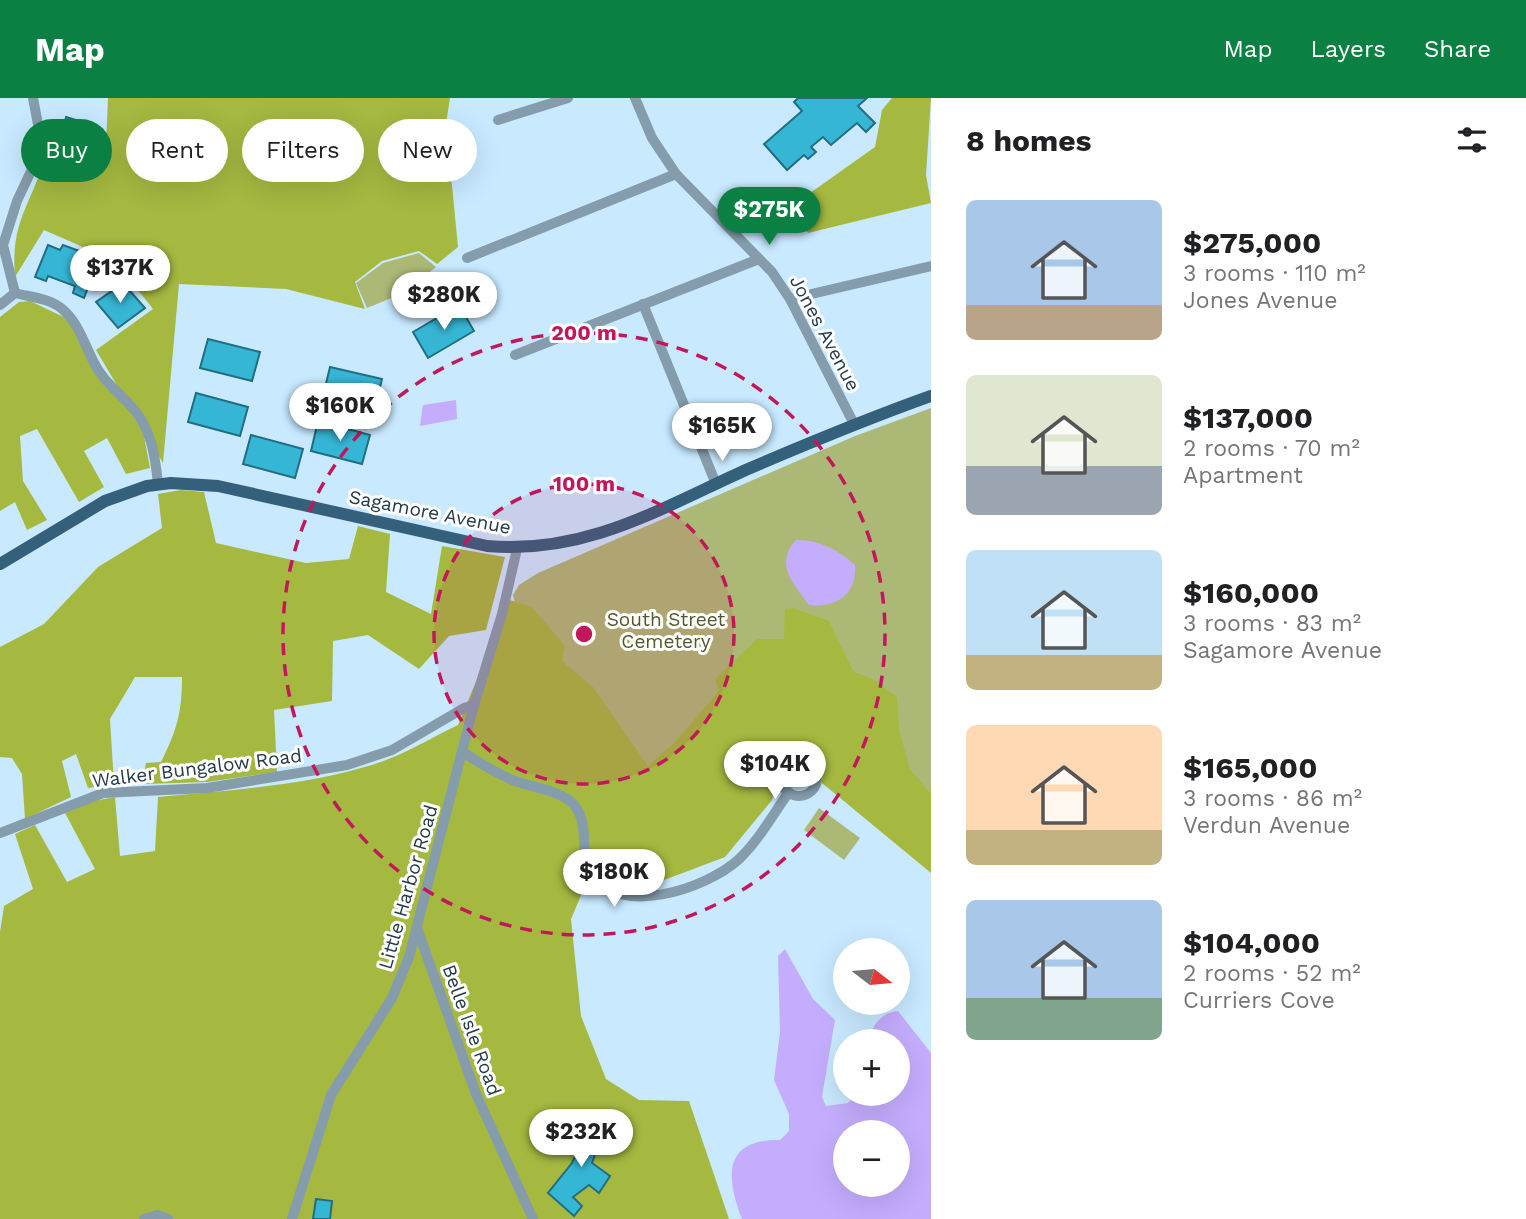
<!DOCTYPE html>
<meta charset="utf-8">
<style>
:root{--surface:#fff;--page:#f2f2f2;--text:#202124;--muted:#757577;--accent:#0b8043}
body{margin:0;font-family:"Work Sans",sans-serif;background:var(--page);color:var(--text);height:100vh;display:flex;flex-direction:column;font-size:26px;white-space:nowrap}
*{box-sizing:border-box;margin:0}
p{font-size:23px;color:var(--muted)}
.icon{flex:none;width:38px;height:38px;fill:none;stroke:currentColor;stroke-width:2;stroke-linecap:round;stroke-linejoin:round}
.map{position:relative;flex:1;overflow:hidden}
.sheet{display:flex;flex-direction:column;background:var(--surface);width:595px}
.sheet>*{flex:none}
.top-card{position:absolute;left:21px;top:21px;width:665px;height:63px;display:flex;gap:14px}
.needle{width:46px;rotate:106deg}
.buttons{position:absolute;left:833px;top:840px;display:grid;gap:14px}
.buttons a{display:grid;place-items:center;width:77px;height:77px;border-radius:50%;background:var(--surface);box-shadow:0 7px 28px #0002;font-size:35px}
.price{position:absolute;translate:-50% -60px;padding:0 16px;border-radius:24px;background:#fff;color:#222;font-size:23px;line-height:46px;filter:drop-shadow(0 2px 4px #0008)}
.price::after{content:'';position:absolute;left:50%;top:42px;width:21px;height:16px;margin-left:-10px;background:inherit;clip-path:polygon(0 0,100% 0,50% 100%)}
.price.selected{background:var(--accent);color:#fff}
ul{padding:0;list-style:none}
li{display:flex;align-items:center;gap:21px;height:175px;padding:0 35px}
li span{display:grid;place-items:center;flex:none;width:196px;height:140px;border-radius:10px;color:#555}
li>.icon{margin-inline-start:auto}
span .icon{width:84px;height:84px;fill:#fffc;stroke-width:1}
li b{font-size:30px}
h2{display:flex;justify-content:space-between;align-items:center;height:84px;padding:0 35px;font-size:30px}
.pill{padding:0 24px;border-radius:32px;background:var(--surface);box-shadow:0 7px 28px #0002;font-size:24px;line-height:63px}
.pill.selected{background:var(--accent);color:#fff}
header{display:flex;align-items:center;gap:42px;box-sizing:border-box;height:98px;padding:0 35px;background:var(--accent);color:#fff}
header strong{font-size:33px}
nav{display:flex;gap:38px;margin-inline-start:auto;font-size:24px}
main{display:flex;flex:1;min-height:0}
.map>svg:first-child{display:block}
</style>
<header>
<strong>Map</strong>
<nav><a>Map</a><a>Layers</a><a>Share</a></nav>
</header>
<main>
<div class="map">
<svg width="931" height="1121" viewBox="0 0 931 1121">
<rect width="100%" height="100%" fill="#c8e9ff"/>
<g fill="#acb976">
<polygon points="419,155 436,169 404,195 367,210 356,185 383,165"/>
<polygon points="931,310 931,726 888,624 645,674 515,505 513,497 519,487 538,475 855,338"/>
<polygon points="819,710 860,740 844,762 804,732"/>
</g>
<g fill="#a5b840">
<path d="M108,0H450L446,26L458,149L437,166L419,153L382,163L355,184L365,211L286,191L179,186L163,365L96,252L153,211L115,163L44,132L15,179C10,121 33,106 46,55L105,70Z"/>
<polygon points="892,0 931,0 926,77 931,105 808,135 789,110 875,49 882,12"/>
<polygon points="30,203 68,221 143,333 150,370 126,376 107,340 84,353 104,389 79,404 37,331 20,338 23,383 47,422 27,432 15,404 0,413 0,219 19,204"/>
<path d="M181,392L204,394L216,445L306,465L349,461L358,428L390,436L386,494L431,516L442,448L505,459L486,532L449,538L419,571L368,537L333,543L332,603L274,612L277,674L207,684L142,686L146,665L161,664C177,632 182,614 182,579H135L110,621L114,686L88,690L76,656L62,663L71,699L25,721L22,676L12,660L0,659V549L44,526L98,469L162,430L158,396Z"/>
<path d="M510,502L532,509L565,548L562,563L593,589L648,668L674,645L719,593L715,581L757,541H784L785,511L793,510L829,523L853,573L874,582L897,599L899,632L910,671L931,696V775L822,685L819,667L798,653L778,668L772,702L725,759L651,787L624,792L594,767L571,821L581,918L606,981L639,1002L689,1003L729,1121H0V834L4,808L33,791L15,736L35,727L67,784L95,771L65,715L94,703L115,699L120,758L155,753L158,699C230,692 305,688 375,666C403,657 431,640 458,627Z"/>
</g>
<g fill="#c5adfe" fill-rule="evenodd">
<polygon points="456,302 457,321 420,328 423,307"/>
<path d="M796,442C819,441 838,452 855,467C857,496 837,510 809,507C793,485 774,466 796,442Z"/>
<path d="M785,851L813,901L835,922L822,999L826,1008L848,1005L855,996H898V943H868C872,928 881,914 898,913L931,955V1121H742C725,1077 724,1041 780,1042L789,1033V1016L774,982L780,934L778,858ZM845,1034H898V1087H845Z"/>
</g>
<g fill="#36b6d5" stroke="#226d7f" stroke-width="2">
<polygon points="798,0 867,0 858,8 875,25 866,34 857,25 831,47 823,39 811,49 816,54 808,61 804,57 787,72 764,46 802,13 794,4"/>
<polygon points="66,19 99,29 91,62 59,52"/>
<polygon points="48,147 60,152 63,147 85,155 82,164 95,172 84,200 73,195 75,188 48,178 46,183 35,179"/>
<polygon points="123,185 145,210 118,230 96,204"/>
<polygon points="459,207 474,233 428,260 413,234"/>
<polygon points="208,241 260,254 252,283 200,270"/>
<polygon points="330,269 382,281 375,311 323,298"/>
<polygon points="196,295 248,309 240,338 188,324"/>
<polygon points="318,323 370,337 362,366 311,353"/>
<polygon points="251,337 303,351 295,380 243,366"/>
<polygon points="597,1020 597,1051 592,1065 610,1078 599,1095 589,1087 573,1099 582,1108 574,1118 548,1095 572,1065 578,1052 575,1022"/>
<polygon points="316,1101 332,1103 330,1121 313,1121"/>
</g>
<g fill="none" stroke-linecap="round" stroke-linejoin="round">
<g stroke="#859cac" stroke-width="10">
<polyline points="635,0 652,40 676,76 772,174 790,201 854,326"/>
<polyline points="498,22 568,0"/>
<polyline points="467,160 676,76"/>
<polyline points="15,195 3,147 17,103 39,56 40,37 33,0"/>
<polyline points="790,201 931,168"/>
<polyline points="643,206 716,386"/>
<path d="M0,207L15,195C30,199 48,200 61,210C80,225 85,250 97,270C105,284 118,294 129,306C151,328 155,356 158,386"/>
<polyline points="515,257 759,161"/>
<path d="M464,655C480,665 497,676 515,683C532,689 556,692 570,703C592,721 578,751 590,773C616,822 707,790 738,762C758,744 773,716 789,694"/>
<circle cx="799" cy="680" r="18"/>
<polyline points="0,735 103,695 207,690 347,667 392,652 464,610 474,607"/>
<polyline points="417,830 476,996 533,1121"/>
<polyline points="144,1121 157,1117 168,1121"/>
<polyline points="292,1121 331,997 392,900 409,859 474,607 502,516 517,451"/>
</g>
<path stroke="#35607b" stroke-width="12" d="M0,466L105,403L147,388L171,385L218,388L487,448C586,457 661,410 748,371C809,345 869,320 931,298"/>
</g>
<circle cx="584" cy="536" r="150" fill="#c2185b" fill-opacity=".12"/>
<g fill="none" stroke="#c2185b" stroke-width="3.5" stroke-dasharray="12 9">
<circle cx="584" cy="536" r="150"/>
<circle cx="584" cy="536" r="301"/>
</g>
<g text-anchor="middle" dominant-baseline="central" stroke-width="6" stroke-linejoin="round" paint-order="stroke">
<g font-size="19" fill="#233a48" stroke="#fff">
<text transform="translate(825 235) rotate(62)">Jones Avenue</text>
<text transform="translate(430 414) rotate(11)">Sagamore Avenue</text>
<text transform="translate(197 670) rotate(-7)">Walker Bungalow Road</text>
<text transform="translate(408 789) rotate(-74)">Little Harbor Road</text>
<text transform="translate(472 932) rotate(70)">Belle Isle Road</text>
</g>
<g font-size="19" fill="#50592a" stroke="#fff">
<text x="666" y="521">South Street<tspan x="666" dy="22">Cemetery</tspan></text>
</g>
</g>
<circle cx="584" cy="536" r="10" fill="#c2185b" stroke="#fff" stroke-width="3.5"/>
<g font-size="21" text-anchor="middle" font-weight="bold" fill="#c2185b" stroke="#fff" stroke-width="6" stroke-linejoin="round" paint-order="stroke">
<text x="584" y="242">200 m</text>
<text x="584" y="393">100 m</text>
</g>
</svg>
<div class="buttons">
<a><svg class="needle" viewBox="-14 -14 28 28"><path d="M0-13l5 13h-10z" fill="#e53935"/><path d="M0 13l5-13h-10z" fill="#757577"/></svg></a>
<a>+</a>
<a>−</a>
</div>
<b class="price selected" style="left:769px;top:149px">$275K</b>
<b class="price" style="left:120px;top:207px">$137K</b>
<b class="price" style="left:444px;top:234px">$280K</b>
<b class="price" style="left:340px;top:345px">$160K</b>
<b class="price" style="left:722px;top:365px">$165K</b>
<b class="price" style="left:775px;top:703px">$104K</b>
<b class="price" style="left:614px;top:811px">$180K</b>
<b class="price" style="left:581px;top:1071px">$232K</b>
<div class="top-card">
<a class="pill selected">Buy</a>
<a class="pill">Rent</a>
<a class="pill">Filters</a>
<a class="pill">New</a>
</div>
</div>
<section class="sheet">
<h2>8 homes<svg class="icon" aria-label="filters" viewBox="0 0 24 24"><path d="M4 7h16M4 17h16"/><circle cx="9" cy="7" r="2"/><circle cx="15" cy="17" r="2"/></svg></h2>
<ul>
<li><span style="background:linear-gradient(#a9c7e8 75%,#b9a48a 0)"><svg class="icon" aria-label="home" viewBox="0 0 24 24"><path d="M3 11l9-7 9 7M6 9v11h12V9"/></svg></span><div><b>$275,000</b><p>3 rooms · 110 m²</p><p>Jones Avenue</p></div></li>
<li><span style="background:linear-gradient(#dfe7d0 65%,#9aa5b1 0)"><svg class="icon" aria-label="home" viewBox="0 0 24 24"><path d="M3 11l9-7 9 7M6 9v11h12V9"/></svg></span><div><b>$137,000</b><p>2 rooms · 70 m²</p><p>Apartment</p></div></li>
<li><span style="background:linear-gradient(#bfe0f5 75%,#c2b280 0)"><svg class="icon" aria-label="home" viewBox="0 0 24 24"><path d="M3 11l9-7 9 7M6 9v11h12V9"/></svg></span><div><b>$160,000</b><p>3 rooms · 83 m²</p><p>Sagamore Avenue</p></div></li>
<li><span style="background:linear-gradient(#ffd9b3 75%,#c2b280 0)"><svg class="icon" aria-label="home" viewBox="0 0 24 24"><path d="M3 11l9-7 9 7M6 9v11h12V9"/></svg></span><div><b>$165,000</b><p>3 rooms · 86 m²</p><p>Verdun Avenue</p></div></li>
<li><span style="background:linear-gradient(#a9c7e8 70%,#7fa58c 0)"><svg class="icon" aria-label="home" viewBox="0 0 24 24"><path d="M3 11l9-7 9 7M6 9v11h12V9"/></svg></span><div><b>$104,000</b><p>2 rooms · 52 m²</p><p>Curriers Cove</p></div></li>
</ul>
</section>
</main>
